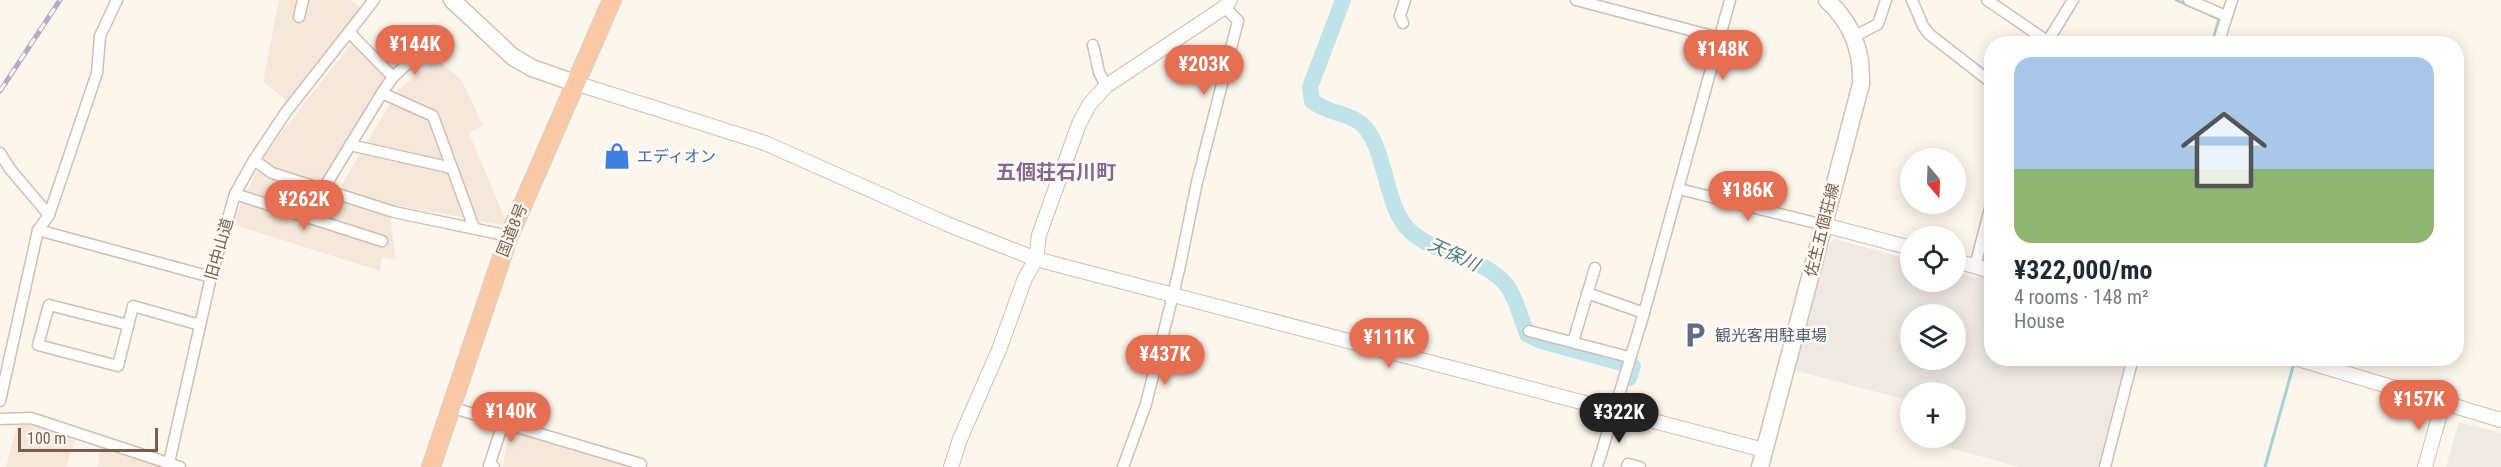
<!DOCTYPE html>
<meta charset="utf-8">
<style>
:root{--surface:#fff;--page:#f2f2f3;--text:#1f2937;--muted:#747a83;--line:#e0e1e3;--accent:#e76f51}
body{margin:0;font-family:"Roboto Condensed","Noto Sans JP",sans-serif;background:var(--page);color:var(--text);height:100vh;display:flex;flex-direction:column;font-size:22px;white-space:nowrap}
*{box-sizing:border-box;margin:0}
p{font-size:20px;color:var(--muted)}
.icon{flex:none;width:33px;height:33px;fill:none;stroke:currentColor;stroke-width:2;stroke-linecap:round;stroke-linejoin:round}
.map{position:relative;flex:1;overflow:hidden}
.sheet{position:absolute;left:1984px;top:36px;width:480px;height:330px;display:flex;flex-direction:column;background:var(--surface);border-radius:24px;box-shadow:0 3px 15px #0003}
.sheet>*{flex:none}
.needle{width:39px;rotate:161deg}
.controls{position:absolute;left:1900px;top:148px;display:grid;gap:12px}
.controls a{display:grid;place-items:center;width:66px;height:66px;border-radius:50%;background:var(--surface);box-shadow:0 3px 15px #0003;font-size:30px}
.scale{position:absolute;left:18px;bottom:15px;width:140px;box-sizing:border-box;padding-left:6px;border:3px solid #7a5c4d;border-top:0;font-size:16px;line-height:21px;white-space:nowrap;color:#7a5c4d;-webkit-text-stroke:4px #fffaf3;paint-order:stroke}
.price{position:absolute;translate:-50% -51px;padding:0 14px;border-radius:21px;background:var(--accent);color:#fff;font-size:20px;line-height:39px;filter:drop-shadow(0 2px 3px #0008)}
.price::after{content:'';position:absolute;left:50%;top:36px;width:18px;height:14px;margin-left:-9px;background:inherit;clip-path:polygon(0 0,100% 0,50% 100%)}
.price.current{background:#222;color:#fff}
ul{padding:0;list-style:none}
li{display:grid;align-content:center;gap:12px;height:318px;padding:0 30px}
li+li{border-top:2px solid var(--line)}
li span{display:grid;place-items:center;height:186px;border-radius:18px;color:#555}
li>.icon{margin-inline-start:auto}
span .icon{width:108px;height:108px;fill:#fffc;stroke-width:1}
li b{font-size:26px}
.map>svg:first-child{display:block}
</style>
<div class="map">
<svg width="2501" height="467" viewBox="0 0 2501 467">
<rect width="100%" height="100%" fill="#fdf6ec"/>
<g fill="#f5e8da">
<polygon points="279,0 350,0 363,8 290,103 263,82"/>
<polygon points="351,44 387,78 315,190 390,217 396,260 382,257 380,271 232,224 265,154"/>
<polygon points="437,59 462,81 483,125 469,133 508,226 395,205 343,191 342,184 399,89"/>
<polygon points="18,422 38,424 76,437 66,467 6,467"/>
<polygon points="509,429 636,467 503,467"/>
<polygon points="101,446 161,466 161,467 97,467"/>
</g>
<g fill="#efe9e4" fill-rule="evenodd">
<path d="M1990,223L1992,358L2129,359L2104,467H2019L1926,441V438H1956V393H1911V401L1793,370L1827,247L1835,239L1911,260V282H1956V272L1976,278ZM1911,315H1956V360H1911Z"/>
<polygon points="2459,422 2501,433 2501,467 2446,467"/>
</g>
<g fill="none" stroke-linecap="round" stroke-linejoin="round">
<g stroke="#a5d3da" stroke-width="3">
<polyline points="2176,0 2219,19 2212,44"/>
<polyline points="2265,467 2294,363"/>
</g>
<path stroke="#bfe3e8" stroke-width="16" d="M1343,0L1310,87L1312,101C1329,115 1354,112 1367,130C1387,157 1386,209 1410,231C1437,256 1485,256 1508,287C1517,301 1521,319 1527,334L1541,341L1633,366L1629,378"/>
<defs>
<g id="minor">
<polyline points="1576,0 1720,38"/>
<polyline points="1912,0 1923,26 1929,34 1992,83"/>
<polyline points="1987,0 2047,41"/>
<polyline points="2189,0 2226,16"/>
<polyline points="299,17 303,0"/>
<polyline points="1403,23 1400,16 1405,0"/>
<polyline points="349,32 393,77"/>
<polyline points="1855,36 1878,24 1886,0"/>
<polyline points="2046,44 2073,0"/>
<polyline points="2218,44 2232,0"/>
<polyline points="1093,45 1099,72 1106,86"/>
<polyline points="382,93 393,77 418,54"/>
<polyline points="350,145 452,168"/>
<polyline points="0,153 10,169 49,215"/>
<polyline points="254,160 272,173 394,212 509,236"/>
<polyline points="324,188 382,93 433,116 474,228"/>
<polyline points="1679,189 1824,225"/>
<polyline points="235,194 382,241"/>
<polyline points="38,230 211,277"/>
<polyline points="1975,266 1992,201"/>
<polyline points="1587,293 1644,313"/>
<polyline points="128,325 49,305 38,345 118,366 133,306 200,325"/>
<polyline points="1529,331 1629,357"/>
<polyline points="1573,342 1595,268"/>
<polyline points="0,401 38,230 49,215 97,73 100,36 117,0"/>
<polyline points="450,407 641,464 640,467"/>
<polyline points="0,419 31,418 180,467"/>
<polyline points="168,467 211,277 235,194 254,160 286,112 374,0"/>
<polyline points="494,467 489,466 503,423"/>
<polyline points="1123,467 1146,404 1179,270 1197,182 1238,21 1225,7"/>
<polyline points="1597,467 1644,313 1730,0"/>
<polyline points="1627,467 1628,464 1640,467"/>
<polyline points="2105,467 2133,358"/>
</g>
<g id="tertiary">
<polyline points="575,83 765,143 947,224 1036,259 1764,450"/>
<polyline points="1824,225 1911,248"/>
<polyline points="1956,261 1992,271"/>
<polyline points="2295,358 2501,420"/>
<polyline points="951,467 960,439 999,350 1025,278 1036,259 1039,235 1079,124 1089,105 1106,86 1225,7 1230,0"/>
<polyline points="2425,467 2443,403"/>
</g>
<g id="secondary">
<polyline points="452,0 513,57 532,68 575,83"/>
<path d="M1760,467L1861,84C1862,49 1852,24 1827,0"/>
</g>
<polyline id="trunk" points="431,467 509,236 612,0"/>
</defs>
<use href="#minor" stroke="#d1beb0" stroke-width="13"/>
<use href="#tertiary" stroke="#d1beb0" stroke-width="16"/>
<use href="#secondary" stroke="#d6c0b0" stroke-width="19"/>
<use href="#trunk" stroke="#dad1cd" stroke-width="20"/>
<use href="#minor" stroke="#fff" stroke-width="10"/>
<use href="#tertiary" stroke="#fff" stroke-width="14"/>
<use href="#secondary" stroke="#fff" stroke-width="16"/>
<use href="#trunk" stroke="#f9c8a4" stroke-width="18"/>
<defs>
<polyline id="rail" points="0,91 60,0"/>
</defs>
<use href="#rail" stroke="#b9a8c9" stroke-width="5"/>
<use href="#rail" stroke="#fffaf3" stroke-width="3" stroke-dasharray="9" stroke-linecap="butt"/>
</g>
<defs>
<symbol id="shop-bare" viewBox="-9 -9 18 18"><path d="M-5-2.5h2.3a2.7 3.5 0 0 1 5.4 0H5L5.5 6h-11ZM-1.5-2.5h3a1.5 2.3 0 0 0-3 0Z" fill="#3f7fe0" stroke="#fffaf3" stroke-width="2.5" paint-order="stroke"/></symbol>
<symbol id="parking-bare" viewBox="-9 -9 18 18"><path d="M-3.5-5.5H1a3.5 3.5 0 0 1 0 7H-1V5.5H-3.5ZM-1-3.4V-.6H.8a1.4 1.4 0 0 0 0-2.8Z" fill="#5c6f8a" stroke="#fffaf3" stroke-width="2.5" paint-order="stroke"/></symbol>
</defs>
<g fill-rule="evenodd">
<use href="#shop-bare" x="598" y="137" width="38" height="38"/>
<use href="#parking-bare" x="1676" y="316" width="38" height="38"/>
</g>
<g text-anchor="middle" dominant-baseline="central" stroke-width="5" stroke-linejoin="round" paint-order="stroke">
<g font-size="16" fill="#366cbe" stroke="#fffaf3" text-anchor="start">
<text x="637" y="156">エディオン</text>
</g>
<g font-size="16" fill="#7a5c4d" stroke="#fffaf3">
<text transform="translate(512 230) rotate(-68)">国道8号</text>
<text transform="translate(1822 230) rotate(-76)">佐生五個荘線</text>
<text transform="translate(219 249) rotate(-74)">旧中山道</text>
</g>
<g font-size="16" fill="#4e5e75" stroke="#fffaf3" text-anchor="start">
<text x="1715" y="335">観光客用駐車場</text>
</g>
<g font-size="18" font-style="italic" fill="#437c86" stroke="#fffaf3">
<text transform="translate(1454 254) rotate(25)">天保川</text>
</g>
<g font-size="20" font-weight="bold" fill="#846695" stroke="#fffaf3">
<text x="1056" y="172">五個荘石川町</text>
</g>
</g>
</svg>
<div class="controls">
<a><svg class="needle" viewBox="-14 -14 28 28"><path d="M0-13l5 13h-10z" fill="#e53935"/><path d="M0 13l5-13h-10z" fill="#747a83"/></svg></a>
<a><svg class="icon" aria-label="locate" viewBox="0 0 24 24"><circle cx="12" cy="12" r="6"/><path d="M12 2v4M12 18v4M2 12h4M18 12h4"/></svg></a>
<a><svg class="icon" aria-label="layers" viewBox="0 0 24 24"><path d="M12 4l9 5-9 5-9-5zM3 14l9 5 9-5"/></svg></a>
<a>+</a>
</div>
<div class="scale">100 m</div>
<b class="price" style="left:415px;top:76px">¥144K</b>
<b class="price" style="left:1723px;top:81px">¥148K</b>
<b class="price" style="left:1204px;top:96px">¥203K</b>
<b class="price" style="left:1748px;top:222px">¥186K</b>
<b class="price" style="left:304px;top:231px">¥262K</b>
<b class="price" style="left:1389px;top:369px">¥111K</b>
<b class="price" style="left:1165px;top:386px">¥437K</b>
<b class="price" style="left:2419px;top:431px">¥157K</b>
<b class="price" style="left:511px;top:443px">¥140K</b>
<b class="price current" style="left:1619px;top:444px">¥322K</b>
<section class="sheet">
<ul>
<li><span style="background:linear-gradient(#a9c7e8 60%,#8fb573 0)"><svg class="icon" aria-label="home" viewBox="0 0 24 24"><path d="M3 11l9-7 9 7M6 9v11h12V9"/></svg></span><div><b>¥322,000/mo</b><p>4 rooms · 148 m²</p><p>House</p></div></li>
</ul>
</section>
</div>
